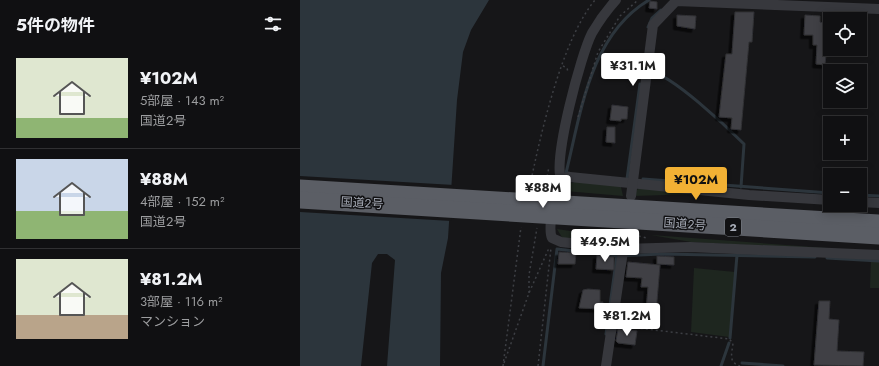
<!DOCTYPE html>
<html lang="ja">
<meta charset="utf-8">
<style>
:root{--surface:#101012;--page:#19191b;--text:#f1f3f6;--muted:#9c9d9f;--line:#303032;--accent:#f2b134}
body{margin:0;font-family:Jost,"Noto Sans JP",sans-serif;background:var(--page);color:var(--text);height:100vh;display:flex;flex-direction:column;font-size:15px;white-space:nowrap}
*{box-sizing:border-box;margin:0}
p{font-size:13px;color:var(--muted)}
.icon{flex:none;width:22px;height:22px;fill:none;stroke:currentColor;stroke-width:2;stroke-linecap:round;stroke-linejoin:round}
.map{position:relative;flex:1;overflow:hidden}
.drawer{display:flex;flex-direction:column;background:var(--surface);width:300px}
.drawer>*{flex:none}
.buttons{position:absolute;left:523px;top:12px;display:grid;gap:8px}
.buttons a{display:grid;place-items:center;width:44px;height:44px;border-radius:0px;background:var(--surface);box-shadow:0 2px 10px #0003,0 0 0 1px var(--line);font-size:20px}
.price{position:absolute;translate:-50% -34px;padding:0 9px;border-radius:4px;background:#fff;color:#222;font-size:13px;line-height:26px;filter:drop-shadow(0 1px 2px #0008)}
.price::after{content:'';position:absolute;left:50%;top:24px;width:12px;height:9px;margin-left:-6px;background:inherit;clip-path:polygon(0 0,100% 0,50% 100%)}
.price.current{background:var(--accent);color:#111}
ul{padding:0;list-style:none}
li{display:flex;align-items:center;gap:12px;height:100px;padding:0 16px}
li+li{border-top:1px solid var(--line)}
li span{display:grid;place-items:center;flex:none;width:112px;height:80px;border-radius:0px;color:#555}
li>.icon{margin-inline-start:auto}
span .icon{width:48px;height:48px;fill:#fffc;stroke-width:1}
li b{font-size:17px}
h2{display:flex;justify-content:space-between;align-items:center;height:48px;padding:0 16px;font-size:17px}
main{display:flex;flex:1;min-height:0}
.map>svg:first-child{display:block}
</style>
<main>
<section class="drawer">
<h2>5件の物件<svg class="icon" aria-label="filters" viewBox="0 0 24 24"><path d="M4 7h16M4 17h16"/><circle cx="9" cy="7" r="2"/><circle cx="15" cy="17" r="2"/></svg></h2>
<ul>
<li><span style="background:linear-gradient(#dfe7d0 75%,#8fb573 0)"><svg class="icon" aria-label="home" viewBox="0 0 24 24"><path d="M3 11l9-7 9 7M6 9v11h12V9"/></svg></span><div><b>¥102M</b><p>5部屋 · 143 m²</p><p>国道2号</p></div></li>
<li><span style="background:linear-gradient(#c9d6e8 65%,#8fb573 0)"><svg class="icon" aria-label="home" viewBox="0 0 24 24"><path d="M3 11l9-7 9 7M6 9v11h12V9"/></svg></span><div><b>¥88M</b><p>4部屋 · 152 m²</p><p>国道2号</p></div></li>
<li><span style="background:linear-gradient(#dfe7d0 70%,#b9a48a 0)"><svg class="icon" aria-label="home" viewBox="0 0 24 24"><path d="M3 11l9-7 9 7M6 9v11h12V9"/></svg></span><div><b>¥81.2M</b><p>3部屋 · 116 m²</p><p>マンション</p></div></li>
</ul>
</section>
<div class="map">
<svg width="579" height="366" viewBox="0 0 579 366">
<defs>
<filter id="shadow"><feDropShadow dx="-3.5" dy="3.5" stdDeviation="0" flood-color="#0009"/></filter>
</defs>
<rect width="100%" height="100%" fill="#161618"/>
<g fill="#1e261f">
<polygon points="275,182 317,185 321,187 323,196 265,191 268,184"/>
<polygon points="340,188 398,194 334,196 335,191"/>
<polygon points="257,229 316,238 315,244 263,239"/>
<polygon points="351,235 527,248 530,249 391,242"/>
<polygon points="571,259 579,259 579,288 570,288"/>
<polygon points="394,268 435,272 429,337 391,332"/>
</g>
<polygon fill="#2c353c" points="0,0 189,0 171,30 163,52 157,100 148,238 141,273 140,366 87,366 95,260 87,254 78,254 72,263 61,366 0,366"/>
<polygon fill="#161618" points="0,176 154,185 151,221 0,212"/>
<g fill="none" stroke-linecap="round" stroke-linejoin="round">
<g stroke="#2c353c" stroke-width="3">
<polyline points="348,27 352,18 361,10"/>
<path d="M350,71C373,76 426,126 444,144L441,187"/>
<path d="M269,173H266C281,112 290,35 349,0"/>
<polyline points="327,179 340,84"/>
<polyline points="343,179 530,193"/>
<polyline points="560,195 579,196"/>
<polyline points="527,258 579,261"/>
<polyline points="306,334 317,255"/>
<polyline points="430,338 437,255"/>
<polyline points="442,363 483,366"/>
<polyline points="243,366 257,249 317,256 362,254 515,257"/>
<polyline points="421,366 429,343"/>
</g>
</g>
<g fill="#404145" stroke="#303034" filter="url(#shadow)">
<polygon points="350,1 357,2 357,9 349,8"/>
<polygon points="435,12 454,12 452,42 449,42 441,130 431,129 432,118 419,117 426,54 432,54"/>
<polygon points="377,15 396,16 395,29 377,26"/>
<polygon points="505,15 520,16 520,22 529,25 525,65 516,64 517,45 513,45 513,35 504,35"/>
<polygon points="312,105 328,107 327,119 321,119 321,121 310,120"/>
<polygon points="307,127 315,127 315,143 306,142"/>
<polygon points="259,252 276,253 275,264 258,264"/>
<polygon points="297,255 314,257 314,270 296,269"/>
<polygon points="357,256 374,257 374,265 357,264"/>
<polygon points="328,262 360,265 355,325 345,324 348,287 341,287 342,278 326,277"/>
<polygon points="288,289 300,290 300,302 303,302 302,309 279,308 283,290"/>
<polygon points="519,301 530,301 529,319 539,320 537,351 564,352 563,366 514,365"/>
<polygon points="318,329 337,331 335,345 318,343 316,341"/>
</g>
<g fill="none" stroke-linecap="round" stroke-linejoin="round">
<g stroke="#3d3f44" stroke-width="1.5" stroke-dasharray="2 3" stroke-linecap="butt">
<polyline points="263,66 267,68 268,72"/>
<polyline points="278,117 298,52 320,16 338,0"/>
<path d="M229,190C240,137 261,41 295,0"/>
<polyline points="244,191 249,167"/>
<polyline points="334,235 347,238"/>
<polyline points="229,293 229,275 237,228"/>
<path d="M321,326L429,339L433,343C432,354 428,362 440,366"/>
<polyline points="204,363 229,293 249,248"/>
<polyline points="203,366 221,227"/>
<polyline points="238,366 251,248"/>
</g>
<g stroke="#37383d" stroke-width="10">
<path d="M316,0C307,10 299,21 292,33C281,54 253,159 261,179C256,190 247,227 252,238L261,242L323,249L390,247L579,255"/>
<polyline points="261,179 270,177 449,195 530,200"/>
<polyline points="331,196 353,25 376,1 579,9"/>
<polyline points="560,202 579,203"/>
<polyline points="306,366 325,238"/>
</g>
<g stroke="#5b5e65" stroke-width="17">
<polyline points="0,188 579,223"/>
<polyline points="0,200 579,236"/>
</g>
</g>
<g text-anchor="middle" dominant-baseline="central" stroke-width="3" stroke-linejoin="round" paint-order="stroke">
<rect fill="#111113" stroke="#7b7e86" stroke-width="1" x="425" y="218" width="16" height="18" rx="3"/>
<g font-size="11" font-weight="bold" fill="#a8adb8">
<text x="433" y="227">2</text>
</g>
<g font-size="12" fill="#a8adb8" stroke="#111113">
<text transform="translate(62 203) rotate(3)">国道2号</text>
<text transform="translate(385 224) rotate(4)">国道2号</text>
</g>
</g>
</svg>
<div class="buttons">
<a><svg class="icon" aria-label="locate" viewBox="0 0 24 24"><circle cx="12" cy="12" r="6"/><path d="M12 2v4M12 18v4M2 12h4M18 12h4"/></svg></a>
<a><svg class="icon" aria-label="layers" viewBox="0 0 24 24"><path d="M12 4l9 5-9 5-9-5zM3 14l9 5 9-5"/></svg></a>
<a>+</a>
<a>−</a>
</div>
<b class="price" style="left:333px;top:87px">¥31.1M</b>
<b class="price current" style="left:396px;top:201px">¥102M</b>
<b class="price" style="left:243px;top:209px">¥88M</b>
<b class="price" style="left:305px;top:263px">¥49.5M</b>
<b class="price" style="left:327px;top:337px">¥81.2M</b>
</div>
</main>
